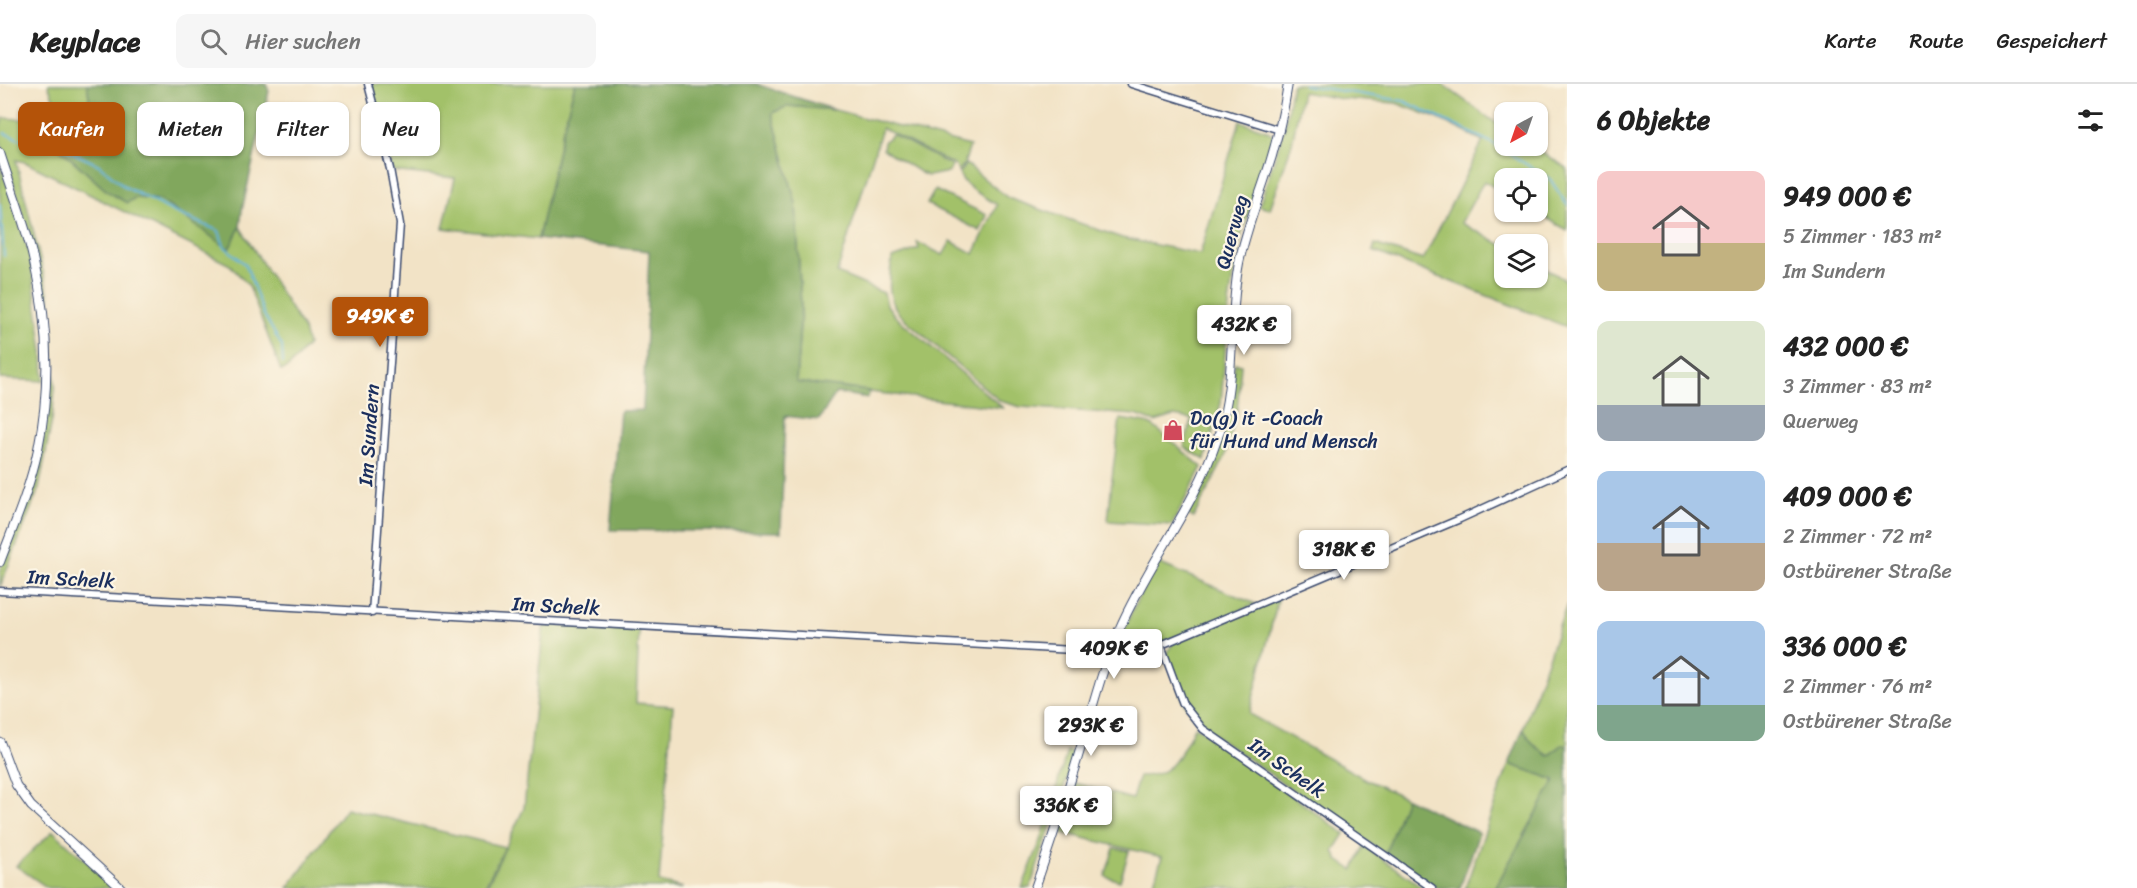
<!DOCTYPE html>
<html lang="de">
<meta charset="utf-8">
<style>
:root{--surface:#fff;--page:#f6f6f6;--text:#222;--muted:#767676;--line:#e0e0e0;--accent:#b45309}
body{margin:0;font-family:Sriracha,sans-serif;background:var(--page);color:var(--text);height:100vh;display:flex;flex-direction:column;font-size:22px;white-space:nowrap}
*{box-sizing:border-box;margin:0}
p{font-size:20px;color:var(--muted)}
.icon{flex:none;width:33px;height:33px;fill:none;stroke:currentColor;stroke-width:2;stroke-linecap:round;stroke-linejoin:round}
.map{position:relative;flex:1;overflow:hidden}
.panel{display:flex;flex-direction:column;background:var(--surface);width:570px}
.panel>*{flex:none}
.top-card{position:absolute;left:18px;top:18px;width:570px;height:54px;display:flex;gap:12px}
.needle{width:39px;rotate:220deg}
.buttons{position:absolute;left:1494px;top:18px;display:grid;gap:12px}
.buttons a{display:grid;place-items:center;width:54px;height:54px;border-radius:12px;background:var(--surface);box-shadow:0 2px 4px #0004;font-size:30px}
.price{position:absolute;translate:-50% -51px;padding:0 14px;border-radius:6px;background:#fff;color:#222;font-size:20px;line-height:39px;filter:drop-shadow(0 2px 3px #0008)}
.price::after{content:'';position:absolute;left:50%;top:36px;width:18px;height:14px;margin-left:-9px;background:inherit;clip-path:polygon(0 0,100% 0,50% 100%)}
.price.active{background:var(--accent);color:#fff}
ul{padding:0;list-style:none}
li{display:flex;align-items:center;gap:18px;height:150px;padding:0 30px}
li span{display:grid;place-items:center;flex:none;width:168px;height:120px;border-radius:12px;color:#555}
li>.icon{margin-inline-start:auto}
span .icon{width:72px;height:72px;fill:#fffc;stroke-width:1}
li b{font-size:26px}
h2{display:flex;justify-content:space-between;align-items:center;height:72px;padding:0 30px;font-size:26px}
.pill{padding:0 21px;border-radius:12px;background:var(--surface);box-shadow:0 2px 4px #0004;font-size:21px;line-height:54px}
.pill.active{background:var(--accent);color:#fff}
header{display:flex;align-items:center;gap:36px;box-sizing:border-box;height:84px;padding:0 30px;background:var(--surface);border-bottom:2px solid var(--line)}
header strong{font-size:28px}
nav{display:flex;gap:33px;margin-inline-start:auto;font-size:21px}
.search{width:420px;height:54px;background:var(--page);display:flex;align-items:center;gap:15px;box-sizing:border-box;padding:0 21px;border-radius:12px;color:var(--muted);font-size:22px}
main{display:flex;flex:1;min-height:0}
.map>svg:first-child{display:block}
</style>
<header>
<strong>Keyplace</strong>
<div class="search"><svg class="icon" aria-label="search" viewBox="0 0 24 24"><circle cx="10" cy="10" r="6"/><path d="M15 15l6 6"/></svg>Hier suchen</div>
<nav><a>Karte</a><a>Route</a><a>Gespeichert</a></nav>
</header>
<main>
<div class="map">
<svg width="1567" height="804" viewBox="0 0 1567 804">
<rect width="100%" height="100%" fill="#fcf5e5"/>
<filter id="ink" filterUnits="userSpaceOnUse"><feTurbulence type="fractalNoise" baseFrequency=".0167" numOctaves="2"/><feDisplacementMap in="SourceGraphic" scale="12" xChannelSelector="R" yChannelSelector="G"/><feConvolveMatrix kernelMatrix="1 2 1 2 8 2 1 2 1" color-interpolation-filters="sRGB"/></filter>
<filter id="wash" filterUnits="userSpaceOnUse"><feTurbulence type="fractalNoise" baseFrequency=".008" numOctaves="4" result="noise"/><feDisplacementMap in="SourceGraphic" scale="24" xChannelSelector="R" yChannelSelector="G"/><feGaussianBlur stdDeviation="1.35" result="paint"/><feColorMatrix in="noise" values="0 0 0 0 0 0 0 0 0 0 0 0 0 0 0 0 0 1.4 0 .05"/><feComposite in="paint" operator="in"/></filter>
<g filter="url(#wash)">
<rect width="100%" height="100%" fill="#f2e3c6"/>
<g fill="#a2c169" stroke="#5e7864" stroke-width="1.5">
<polygon points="48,0 87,0 94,45 91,66 62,52 31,46 28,57 59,64 108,108 160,116 229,165 240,143 304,246 308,261 288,284 281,287 249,202 230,181 25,78 16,76 50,217 55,303 52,336 39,404 0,503 0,486 12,455 41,368 48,328 50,268 36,172 0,55 0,42 4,34 62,38"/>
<polygon points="369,0 575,0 560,57 538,155 443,144 455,94 392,87"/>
<polygon points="1292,0 1442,0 1504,45 1504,62 1531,62 1567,84 1567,146 1536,128 1538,128 1538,94 1504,94 1504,109 1484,97 1461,139 1504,162 1504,194 1538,194 1538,180 1567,197 1567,243 1373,167 1375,160 1423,176 1483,57 1439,35 1396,19 1343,15 1302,8 1292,59 1270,125 1259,122 1284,45"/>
<polygon points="788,22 835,26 970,62 964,80 958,87 956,82 882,44 837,189 884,209 887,221 895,232 1003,324 796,299 801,225 796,120 772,29"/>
<path d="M1240,37L1266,46L1274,51L1242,149L1235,178L1229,220L1221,319L1205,376L1184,363L1192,335L1174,332L1155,338L1136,331L1021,323L1000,317L900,231C886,213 889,196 892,174L919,165L917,158L943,171L951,157L974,170L997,121C984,112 964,104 959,89L966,80L1008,114L1122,154L1200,170Z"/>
<polygon points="894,51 952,82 949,88 928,92 921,89 883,65 884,58 890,52"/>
<polygon points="0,79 30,172 43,268 44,297 0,295"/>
<polygon points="935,106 987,131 980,147 927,120"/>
<polygon points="1235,279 1241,281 1237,327 1225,373 1193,434 1188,430 1215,380 1226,342"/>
<polygon points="1120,335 1146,339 1153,342 1202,383 1172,441 1108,437 1113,385"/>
<polygon points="1158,479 1256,520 1160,559 1131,563 1125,560 1121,552 1138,514"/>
<polygon points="1279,512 1249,630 1367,696 1406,714 1385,770 1204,644 1184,619 1167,571 1173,558"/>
<polygon points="1567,520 1567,661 1562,661 1549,672 1533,660 1523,645"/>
<polygon points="544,539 639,544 636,619 673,622 659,798 683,804 486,804 524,724"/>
<path d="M1195,642L1345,750L1334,767L1338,776L1353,786L1364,762L1424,804H1156L1154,798L1162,773L1059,748L1075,699L1132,715L1139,692C1175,693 1180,669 1195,642Z"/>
<polygon points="1067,667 1075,670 1030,804 1022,804 1041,756"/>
<polygon points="1509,680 1555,696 1495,804 1465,804"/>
<polygon points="346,724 505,763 484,804 288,804"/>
<polygon points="53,747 111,800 109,804 48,804 16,782"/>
<polygon points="1114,764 1129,767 1120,797 1105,792"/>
</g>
<g fill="#81a75d" stroke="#4e6b5e" stroke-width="1.5">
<polygon points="87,0 266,0 269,7 242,126 240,143 229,165 160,116 135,114 127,119 108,108 59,64 28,57 31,46 62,52 91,65 94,45"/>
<polygon points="575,0 756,0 835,26 788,22 772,29 796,120 801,225 796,298 869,307 868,314 836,309 819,336 785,332 781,448 610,446 620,327 643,326 649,167 538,155 560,57"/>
<polygon points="1523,645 1533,660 1549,672 1562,661 1567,661 1567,804 1495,804 1555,696 1509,680"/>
<polygon points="1406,714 1479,749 1460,804 1437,804 1385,770"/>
</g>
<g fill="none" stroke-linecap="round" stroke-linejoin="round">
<g stroke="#63b4de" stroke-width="2">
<polyline points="1304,1 1404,17 1492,59 1550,95 1567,121"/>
<polyline points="4,49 19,55 50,58 99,81 125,103 176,129 219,147 224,162 246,181 264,231 282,262 283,279"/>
<polyline points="0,120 4,172"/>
</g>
</g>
</g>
<g filter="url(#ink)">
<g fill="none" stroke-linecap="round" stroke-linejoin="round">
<defs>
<g id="minor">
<polyline points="368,0 390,85 400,140 372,529"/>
<polyline points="1131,0 1280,46"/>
<polyline points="0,507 1110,568 1161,561 1460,435 1567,386"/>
<polyline points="1161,561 1183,620 1203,645 1432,804"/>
</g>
<g id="tertiary">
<path d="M0,69C11,104 25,139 33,174C48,236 51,302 38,365C30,404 14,441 0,478"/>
<polyline points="0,658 16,701 31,722 121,804"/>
<path d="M1035,804C1051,758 1066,713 1080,666C1092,626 1102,584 1119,546C1148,479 1195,423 1218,353C1237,297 1228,236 1239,179C1245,150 1255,124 1264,97C1275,65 1283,33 1288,0"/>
</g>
</defs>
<use href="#minor" stroke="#3b4a6e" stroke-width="9"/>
<use href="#tertiary" stroke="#3b4a6e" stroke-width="10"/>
<use href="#minor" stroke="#fff" stroke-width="6"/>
<use href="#tertiary" stroke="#fff" stroke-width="8"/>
</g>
</g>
<defs>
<symbol id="shop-bare" viewBox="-9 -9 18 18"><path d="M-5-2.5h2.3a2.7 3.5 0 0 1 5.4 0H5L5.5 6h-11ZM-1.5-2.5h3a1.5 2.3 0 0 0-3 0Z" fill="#d1495b" stroke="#fcf5e5" stroke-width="2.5" paint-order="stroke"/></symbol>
</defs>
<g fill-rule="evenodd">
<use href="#shop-bare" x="1158" y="331" width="30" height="30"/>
</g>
<g text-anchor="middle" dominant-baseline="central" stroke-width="4.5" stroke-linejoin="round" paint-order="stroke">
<g font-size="20" fill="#1b2f5e" stroke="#fcf5e5">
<text transform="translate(1232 148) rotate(-75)">Querweg</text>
<text transform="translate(369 351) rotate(-86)">Im Sundern</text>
<text transform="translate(71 495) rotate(3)">Im Schelk</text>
<text transform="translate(556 522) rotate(3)">Im Schelk</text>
<text transform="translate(1287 684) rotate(35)">Im Schelk</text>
</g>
<g font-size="20" fill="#1b2f5e" stroke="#fcf5e5" text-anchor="start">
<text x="1190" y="334">Do(g) it -Coach<tspan x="1190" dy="23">für Hund und Mensch</tspan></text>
</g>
</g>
</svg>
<div class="buttons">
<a><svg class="needle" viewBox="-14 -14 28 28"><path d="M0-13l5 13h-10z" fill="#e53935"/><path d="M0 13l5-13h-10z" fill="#767676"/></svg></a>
<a><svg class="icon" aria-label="locate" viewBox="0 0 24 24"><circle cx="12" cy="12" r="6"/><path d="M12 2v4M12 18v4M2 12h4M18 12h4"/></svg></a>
<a><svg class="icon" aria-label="layers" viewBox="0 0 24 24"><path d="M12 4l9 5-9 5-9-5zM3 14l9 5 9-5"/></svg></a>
</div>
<b class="price active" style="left:380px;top:264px">949K €</b>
<b class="price" style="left:1244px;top:272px">432K €</b>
<b class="price" style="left:1344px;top:497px">318K €</b>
<b class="price" style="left:1114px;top:596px">409K €</b>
<b class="price" style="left:1091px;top:673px">293K €</b>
<b class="price" style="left:1066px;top:753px">336K €</b>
<div class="top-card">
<a class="pill active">Kaufen</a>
<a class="pill">Mieten</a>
<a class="pill">Filter</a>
<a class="pill">Neu</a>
</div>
</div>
<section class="panel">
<h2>6 Objekte<svg class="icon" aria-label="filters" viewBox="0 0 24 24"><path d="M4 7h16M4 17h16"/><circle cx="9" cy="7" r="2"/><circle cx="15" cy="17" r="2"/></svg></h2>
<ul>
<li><span style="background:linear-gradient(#f6c9c9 60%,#c2b280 0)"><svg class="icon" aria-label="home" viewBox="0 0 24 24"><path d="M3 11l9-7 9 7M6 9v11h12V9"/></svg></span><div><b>949 000 €</b><p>5 Zimmer · 183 m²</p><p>Im Sundern</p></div></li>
<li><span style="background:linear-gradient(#dfe7d0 70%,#9aa5b1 0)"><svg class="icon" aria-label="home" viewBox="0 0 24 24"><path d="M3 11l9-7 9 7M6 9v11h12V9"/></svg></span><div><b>432 000 €</b><p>3 Zimmer · 83 m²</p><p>Querweg</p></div></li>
<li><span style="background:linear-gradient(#a9c7e8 60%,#b9a48a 0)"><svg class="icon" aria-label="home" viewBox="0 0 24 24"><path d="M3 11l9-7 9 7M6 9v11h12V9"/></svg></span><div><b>409 000 €</b><p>2 Zimmer · 72 m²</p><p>Ostbürener Straße</p></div></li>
<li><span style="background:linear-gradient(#a9c7e8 70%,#7fa58c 0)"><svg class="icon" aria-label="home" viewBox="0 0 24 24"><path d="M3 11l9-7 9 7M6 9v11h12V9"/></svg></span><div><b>336 000 €</b><p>2 Zimmer · 76 m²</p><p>Ostbürener Straße</p></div></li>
</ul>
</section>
</main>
